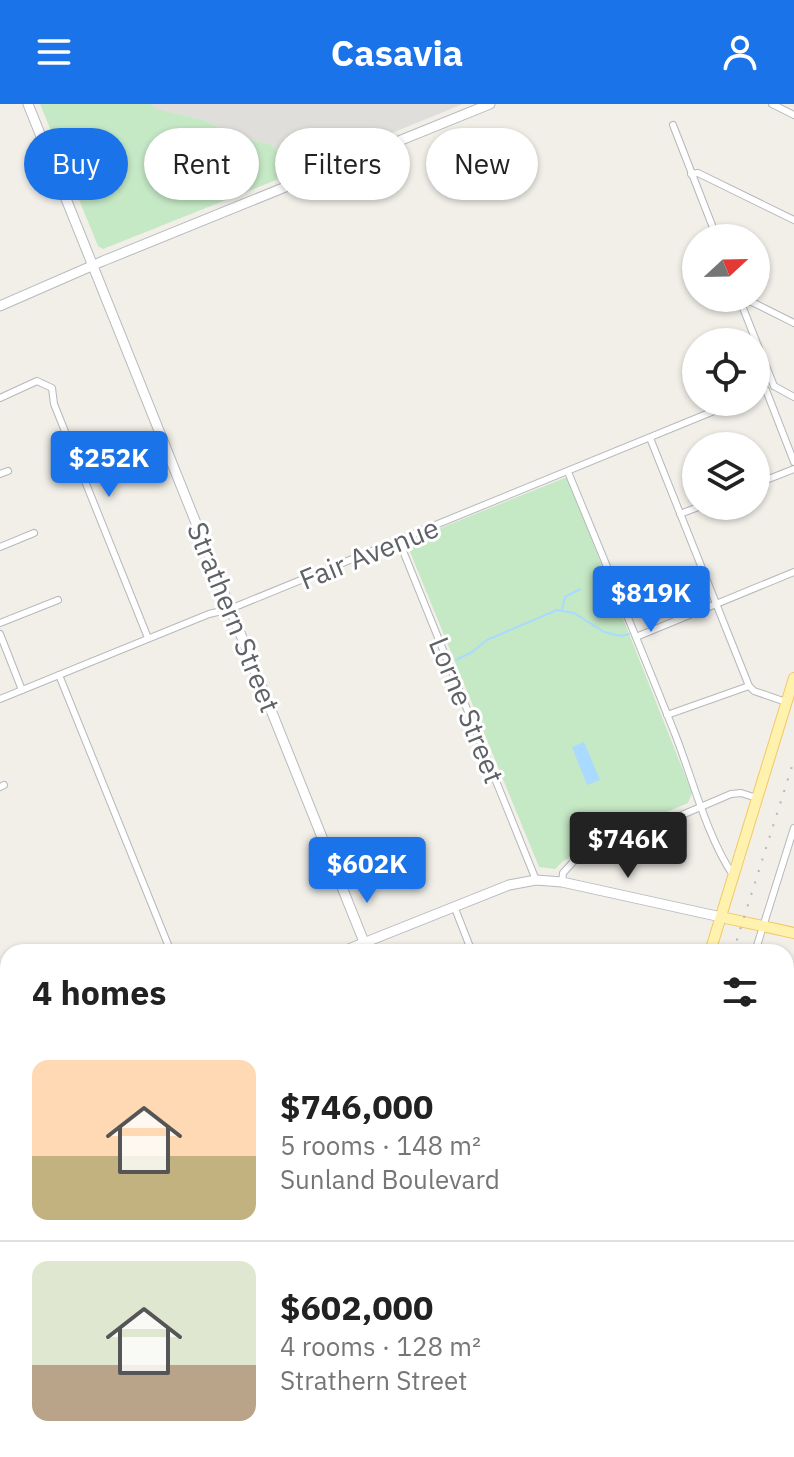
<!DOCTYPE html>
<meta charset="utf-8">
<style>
:root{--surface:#fff;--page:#f6f6f6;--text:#222;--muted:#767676;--line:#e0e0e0;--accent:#1a73e8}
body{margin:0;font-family:"IBM Plex Sans",sans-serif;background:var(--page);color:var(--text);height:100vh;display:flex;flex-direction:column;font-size:30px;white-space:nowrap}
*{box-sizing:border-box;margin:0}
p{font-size:26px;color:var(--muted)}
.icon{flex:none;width:44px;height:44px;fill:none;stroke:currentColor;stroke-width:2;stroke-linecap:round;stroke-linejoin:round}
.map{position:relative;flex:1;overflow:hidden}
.drawer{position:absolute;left:0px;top:840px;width:794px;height:514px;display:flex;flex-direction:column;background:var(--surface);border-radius:24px 24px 0 0;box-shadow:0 2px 6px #0004}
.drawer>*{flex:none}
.hud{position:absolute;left:24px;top:24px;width:746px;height:72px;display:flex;gap:16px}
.needle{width:52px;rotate:68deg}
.fabs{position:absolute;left:682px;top:120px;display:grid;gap:16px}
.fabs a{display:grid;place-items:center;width:88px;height:88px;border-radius:50%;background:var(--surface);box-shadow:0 2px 6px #0004;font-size:40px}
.price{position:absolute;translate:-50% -68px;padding:0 18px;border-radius:8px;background:var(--accent);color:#fff;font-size:26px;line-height:52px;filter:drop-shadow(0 2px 4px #0008)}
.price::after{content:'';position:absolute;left:50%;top:48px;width:24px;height:18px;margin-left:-12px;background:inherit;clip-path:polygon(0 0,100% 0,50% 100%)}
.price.on{background:#222;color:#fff}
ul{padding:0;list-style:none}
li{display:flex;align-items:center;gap:24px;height:200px;padding:0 32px}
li+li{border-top:2px solid var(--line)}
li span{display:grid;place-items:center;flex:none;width:224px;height:160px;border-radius:16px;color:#555}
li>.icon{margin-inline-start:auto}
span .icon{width:96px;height:96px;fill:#fffc;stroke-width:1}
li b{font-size:34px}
h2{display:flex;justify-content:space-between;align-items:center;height:96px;padding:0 32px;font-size:34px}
.pill{padding:0 28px;border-radius:36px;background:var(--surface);box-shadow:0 2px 6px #0004;font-size:28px;line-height:72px}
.pill.on{background:var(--accent);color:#fff}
header{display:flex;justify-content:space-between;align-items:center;height:104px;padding:0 32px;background:var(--accent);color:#fff;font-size:36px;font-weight:700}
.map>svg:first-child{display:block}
</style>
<header><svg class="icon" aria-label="menu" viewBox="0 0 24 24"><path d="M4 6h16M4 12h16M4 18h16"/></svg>Casavia<svg class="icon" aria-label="person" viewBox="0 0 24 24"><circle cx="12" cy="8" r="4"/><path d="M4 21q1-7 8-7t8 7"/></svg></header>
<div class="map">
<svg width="794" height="1353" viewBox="0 0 794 1353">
<rect width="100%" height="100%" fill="#f1efe8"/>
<g fill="#e0deda">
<polygon points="151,0 463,0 291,70 282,51 270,40 236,33 204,16 155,5"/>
<polygon points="786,931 794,950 794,1353 606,1353 608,1346 786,1346"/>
</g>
<g fill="#c5e8c5">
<polygon points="40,0 151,0 156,5 204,16 236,33 270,40 282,51 291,70 103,145 98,142"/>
<polygon points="567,373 692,689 688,699 580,744 581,751 564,756 555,765 539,763 406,438"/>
</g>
<polygon fill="#aadaff" points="584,638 600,676 587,681 572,643"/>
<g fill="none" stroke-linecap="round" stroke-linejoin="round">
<g stroke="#aadaff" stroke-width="2">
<polyline points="562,506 565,493 580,485"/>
<polyline points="456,556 472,548 487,536 557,506 574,509 604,528 621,532 629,530"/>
</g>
<defs>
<g id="street">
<polyline points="772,0 794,11"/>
<polyline points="673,21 717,134"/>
<polyline points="691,70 698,69 794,116"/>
<polyline points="739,194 774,282"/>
<polyline points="741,197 752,198 794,219"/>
<polyline points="774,282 794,293"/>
<polyline points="766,286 794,358"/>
<polyline points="0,294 37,277 52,284 54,300 148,534"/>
<polyline points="650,334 749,582"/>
<path d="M568,368C604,455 640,542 675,630C692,673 707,733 733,771"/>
<polyline points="0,370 8,367"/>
<polyline points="756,380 794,365"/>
<polyline points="680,410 701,402"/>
<polyline points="399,437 536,776"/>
<polyline points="0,443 34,429"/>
<polyline points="0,519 58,496"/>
<polyline points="0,530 22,586"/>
<polyline points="636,533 794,468"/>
<polyline points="59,571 171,848"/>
<polyline points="0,595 209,510 230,505 736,298"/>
<polyline points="667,611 749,582 754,587 786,598"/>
<polyline points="0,683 4,681"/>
<polyline points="562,778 563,769 574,757 731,690 741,689 757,694"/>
<polyline points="454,802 472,848"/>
<polyline points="755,848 794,724"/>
<polyline points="786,908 794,928"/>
<polyline points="0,911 8,931"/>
<polyline points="0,1088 8,1085"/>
<polyline points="786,1179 794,1175"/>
<polyline points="0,1185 8,1182"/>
<polyline points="0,1283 8,1280"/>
<polyline points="175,1346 178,1353"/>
<polyline points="655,1346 658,1353"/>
<polyline points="761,1346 764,1353"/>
<polyline points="70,1353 87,1346"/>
<polyline points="599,1353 602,1346"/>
</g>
<g id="secondary">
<polyline points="28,0 368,848"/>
<polyline points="0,202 103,157 490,0"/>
<polyline points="341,848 509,781 536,776 562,778 721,813"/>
<polyline points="0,986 8,983"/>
</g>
<g id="primary">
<polyline points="721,813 794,829"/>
<polyline points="710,848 794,574"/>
<polyline points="461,1353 474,1346"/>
<polyline points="553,1353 555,1346"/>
</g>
</defs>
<use href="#street" stroke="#b5b8bc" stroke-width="8"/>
<use href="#secondary" stroke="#b6babf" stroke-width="11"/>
<use href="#primary" stroke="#f2c960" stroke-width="12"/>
<use href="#street" stroke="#fff" stroke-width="6"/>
<use href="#secondary" stroke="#fff" stroke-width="9"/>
<use href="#primary" stroke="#fff2af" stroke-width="10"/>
<g stroke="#b6b7b8" stroke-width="2" stroke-dasharray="2 10" stroke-linecap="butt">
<polyline points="733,848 794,656"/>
<polyline points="575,1353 577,1346"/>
</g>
</g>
<g text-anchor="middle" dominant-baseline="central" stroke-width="6" stroke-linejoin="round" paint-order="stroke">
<g font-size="28" fill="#5f6368" stroke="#fff">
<text transform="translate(369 449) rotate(-22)">Fair Avenue</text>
<text transform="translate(234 513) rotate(68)">Strathern Street</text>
<text transform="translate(467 606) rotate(68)">Lorne Street</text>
</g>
</g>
</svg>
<div class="fabs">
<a><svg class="needle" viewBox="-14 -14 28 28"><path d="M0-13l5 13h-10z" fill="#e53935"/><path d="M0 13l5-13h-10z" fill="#767676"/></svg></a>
<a><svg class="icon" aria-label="locate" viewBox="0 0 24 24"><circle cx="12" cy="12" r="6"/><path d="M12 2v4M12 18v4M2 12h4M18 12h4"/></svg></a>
<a><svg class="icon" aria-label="layers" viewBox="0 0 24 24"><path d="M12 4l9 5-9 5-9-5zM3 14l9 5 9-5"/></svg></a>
</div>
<b class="price" style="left:109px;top:395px">$252K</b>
<b class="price" style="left:651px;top:530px">$819K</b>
<b class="price on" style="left:628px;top:776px">$746K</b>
<b class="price" style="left:367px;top:801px">$602K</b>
<div class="hud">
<a class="pill on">Buy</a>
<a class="pill">Rent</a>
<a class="pill">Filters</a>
<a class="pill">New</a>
</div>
<section class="drawer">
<h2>4 homes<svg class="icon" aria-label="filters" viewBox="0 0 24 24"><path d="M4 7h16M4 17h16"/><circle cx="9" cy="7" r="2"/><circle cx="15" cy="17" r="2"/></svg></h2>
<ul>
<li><span style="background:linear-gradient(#ffd9b3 60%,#c2b280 0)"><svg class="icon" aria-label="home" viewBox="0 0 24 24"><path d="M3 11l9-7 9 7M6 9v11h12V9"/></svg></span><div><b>$746,000</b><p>5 rooms · 148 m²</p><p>Sunland Boulevard</p></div></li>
<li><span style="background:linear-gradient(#dfe7d0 65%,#b9a48a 0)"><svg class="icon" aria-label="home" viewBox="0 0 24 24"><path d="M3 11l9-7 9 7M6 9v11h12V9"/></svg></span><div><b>$602,000</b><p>4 rooms · 128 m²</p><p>Strathern Street</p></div></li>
</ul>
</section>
</div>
